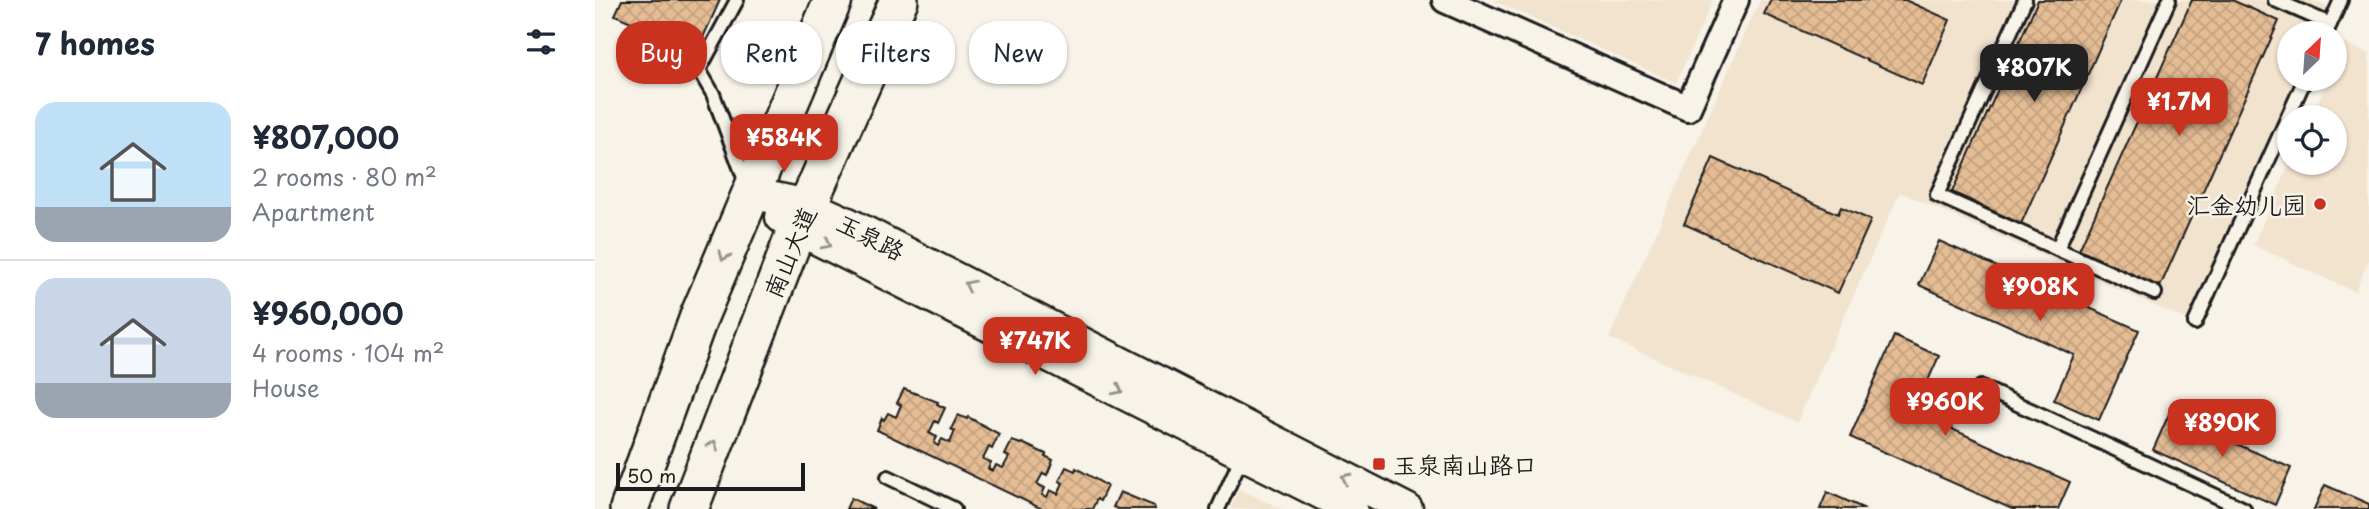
<!DOCTYPE html>
<meta charset="utf-8">
<style>
:root{--surface:#fff;--page:#f6f6f7;--text:#1f2937;--muted:#747a83;--line:#e0e1e3;--accent:#c8321e}
body{margin:0;font-family:"Playpen Sans","LXGW WenKai TC",sans-serif;background:var(--page);color:var(--text);height:100vh;display:flex;flex-direction:column;font-size:26px;white-space:nowrap}
*{box-sizing:border-box;margin:0}
p{font-size:23px;color:var(--muted)}
.icon{flex:none;width:38px;height:38px;fill:none;stroke:currentColor;stroke-width:2;stroke-linecap:round;stroke-linejoin:round}
.map{position:relative;flex:1;overflow:hidden}
.panel{display:flex;flex-direction:column;background:var(--surface);width:595px}
.panel>*{flex:none}
.hud{position:absolute;left:21px;top:21px;width:665px;height:63px;display:flex;gap:14px}
.needle{width:46px;rotate:25deg}
.tools{position:absolute;left:1682px;top:21px;display:grid;gap:14px}
.tools a{display:grid;place-items:center;width:70px;height:70px;border-radius:50%;background:var(--surface);box-shadow:0 2px 5px #0004;font-size:35px}
.scale{position:absolute;left:21px;bottom:18px;width:189px;box-sizing:border-box;padding-left:7px;border:4px solid #1c1c1c;border-top:0;font-size:19px;line-height:24px;white-space:nowrap;color:#1c1c1c;-webkit-text-stroke:5px #f7f3e8;paint-order:stroke}
.price{position:absolute;translate:-50% -60px;padding:0 16px;border-radius:14px;background:var(--accent);color:#fff;font-size:23px;line-height:46px;filter:drop-shadow(0 2px 4px #0008)}
.price::after{content:'';position:absolute;left:50%;top:42px;width:21px;height:16px;margin-left:-10px;background:inherit;clip-path:polygon(0 0,100% 0,50% 100%)}
.price.active{background:#222;color:#fff}
ul{padding:0;list-style:none}
li{display:flex;align-items:center;gap:21px;height:175px;padding:0 35px}
li+li{border-top:2px solid var(--line)}
li span{display:grid;place-items:center;flex:none;width:196px;height:140px;border-radius:21px;color:#555}
li>.icon{margin-inline-start:auto}
span .icon{width:84px;height:84px;fill:#fffc;stroke-width:1}
li b{font-size:30px}
h2{display:flex;justify-content:space-between;align-items:center;height:84px;padding:0 35px;font-size:30px}
.chip{padding:0 24px;border-radius:28px;background:var(--surface);box-shadow:0 2px 5px #0004;font-size:24px;line-height:63px}
.chip.active{background:var(--accent);color:#fff}
main{display:flex;flex:1;min-height:0}
.map>svg:first-child{display:block}
</style>
<main>
<section class="panel">
<h2>7 homes<svg class="icon" aria-label="filters" viewBox="0 0 24 24"><path d="M4 7h16M4 17h16"/><circle cx="9" cy="7" r="2"/><circle cx="15" cy="17" r="2"/></svg></h2>
<ul>
<li><span style="background:linear-gradient(#bfe0f5 75%,#9aa5b1 0)"><svg class="icon" aria-label="home" viewBox="0 0 24 24"><path d="M3 11l9-7 9 7M6 9v11h12V9"/></svg></span><div><b>¥807,000</b><p>2 rooms · 80 m²</p><p>Apartment</p></div></li>
<li><span style="background:linear-gradient(#c9d6e8 75%,#9aa5b1 0)"><svg class="icon" aria-label="home" viewBox="0 0 24 24"><path d="M3 11l9-7 9 7M6 9v11h12V9"/></svg></span><div><b>¥960,000</b><p>4 rooms · 104 m²</p><p>House</p></div></li>
</ul>
</section>
<div class="map">
<svg width="1774" height="509" viewBox="0 0 1774 509">
<defs>
<pattern id="building-cross-hatch" width="8" height="8" patternUnits="userSpaceOnUse" patternTransform="scale(1.75)"><rect width="8" height="8" fill="#e5bd95"/><path d="M0 0l8 8M0 8l8-8" fill="none" stroke="#c4a280"/></pattern>
</defs>
<rect width="100%" height="100%" fill="#f7f3e8"/>
<filter id="ink" filterUnits="userSpaceOnUse"><feTurbulence type="fractalNoise" baseFrequency=".0143" numOctaves="2"/><feDisplacementMap in="SourceGraphic" scale="14" xChannelSelector="R" yChannelSelector="G"/><feConvolveMatrix kernelMatrix="1 2 1 2 8 2 1 2 1" color-interpolation-filters="sRGB"/></filter>
<g filter="url(#ink)">
<g fill="#f2e3cf">
<polygon points="897,0 1118,0 1081,83"/>
<polygon points="1165,0 1716,0 1732,7 1720,33 1694,33 1694,79 1700,79 1592,320 1305,192 1202,422 1014,338"/>
<polygon points="1750,43 1774,54 1774,260 1760,292 1658,245 1695,163 1740,163 1740,117 1716,117 1734,79 1740,79 1740,66"/>
<polygon points="644,489 687,509 635,509"/>
</g>
<g fill="url(#building-cross-hatch)" stroke="#1c1c1c" stroke-width="2">
<polygon points="27,0 125,0 102,51 20,15"/>
<polygon points="1176,0 1310,0 1355,20 1327,85 1169,14"/>
<polygon points="1443,0 1526,0 1426,224 1357,192"/>
<polygon points="1597,0 1637,0 1684,21 1565,287 1484,250"/>
<polygon points="1118,158 1243,214 1246,207 1276,220 1243,293 1089,224"/>
<polygon points="1344,241 1544,330 1504,420 1459,400 1479,355 1324,285"/>
<polygon points="1299,336 1344,356 1319,412 1475,482 1463,509 1417,509 1255,437"/>
<polygon points="309,389 343,402 342,404 350,408 343,423 340,421 334,433 342,437 339,443 343,446 347,439 355,443 360,431 356,429 363,415 372,419 373,417 404,434 397,449 394,447 388,459 396,462 393,469 398,471 401,465 408,468 414,457 410,455 417,441 426,444 427,443 451,454 450,456 458,460 452,475 448,473 442,484 450,488 447,495 452,497 455,490 463,494 468,483 464,481 471,467 480,471 481,468 512,486 505,501 502,499 497,509 447,509 282,430 287,418 289,420 293,413 301,417 306,405 302,403"/>
<polygon points="1574,414 1696,468 1680,505 1558,450"/>
<polygon points="1730,485 1774,504 1774,509 1719,509"/>
<polygon points="525,492 559,506 560,509 522,509 518,507"/>
<polygon points="1232,492 1270,509 1225,509"/>
<polygon points="256,498 279,509 251,509"/>
</g>
<g fill="none" stroke-linecap="round" stroke-linejoin="round">
<defs>
<g id="service">
<polyline points="142,0 104,70 118,94 151,183"/>
<polyline points="1430,0 1342,195 1560,293"/>
<polyline points="1680,0 1735,24"/>
<polyline points="1731,33 1746,0"/>
<polyline points="1462,249 1574,0"/>
<polyline points="1600,323 1710,79"/>
<polyline points="1386,387 1649,509"/>
<polyline points="293,477 359,509"/>
<polyline points="623,509 648,454"/>
</g>
<polyline id="minor" points="850,0 1093,108 1141,0"/>
<g id="tertiary">
<polyline points="155,193 213,205 255,224 812,509"/>
<polyline points="186,217 202,229 757,509"/>
</g>
<g id="primary">
<polyline points="34,509 105,314 238,0"/>
<polyline points="94,509 202,229 304,0"/>
</g>
</defs>
<use href="#service" stroke="#1c1c1c" stroke-width="18"/>
<use href="#minor" stroke="#1c1c1c" stroke-width="30"/>
<use href="#tertiary" stroke="#1c1c1c" stroke-width="35"/>
<use href="#primary" stroke="#1c1c1c" stroke-width="42"/>
<use href="#service" stroke="#f7f3e8" stroke-width="12"/>
<use href="#minor" stroke="#f7f3e8" stroke-width="24"/>
<use href="#tertiary" stroke="#f7f3e8" stroke-width="30"/>
<use href="#primary" stroke="#f7f3e8" stroke-width="37"/>
</g>
<defs><path id="oneway-chevron" d="M-2-3.5L2.5 0L-2 3.5" fill="none" stroke-width="1.6" stroke-linecap="round" stroke-linejoin="round" transform="scale(1.75)"/></defs>
<g stroke="#94928c">
<use href="#oneway-chevron" transform="translate(232 244) rotate(27)"/>
<use href="#oneway-chevron" transform="translate(129 256) rotate(112)"/>
<use href="#oneway-chevron" transform="translate(374 285) rotate(-153)"/>
<use href="#oneway-chevron" transform="translate(523 390) rotate(27)"/>
<use href="#oneway-chevron" transform="translate(118 445) rotate(-69)"/>
<use href="#oneway-chevron" transform="translate(751 478) rotate(-153)"/>
</g>
</g>
<g fill="#c8321e" stroke="#f7f3e8" stroke-width="2.5">
<circle cx="1725" cy="204" r="7"/>
<rect x="777" y="457" width="14" height="14" rx="3.5"/>
</g>
<g text-anchor="middle" dominant-baseline="central" stroke-width="5" stroke-linejoin="round" paint-order="stroke">
<g font-size="24" fill="#1c1c1c" stroke="#f7f3e8" text-anchor="end">
<text x="1711" y="204">汇金幼儿园</text>
<text x="798" y="464" text-anchor="start">玉泉南山路口</text>
</g>
<g font-size="24" fill="#1c1c1c" stroke="#f7f3e8">
<text transform="translate(276 236) rotate(27)">玉泉路</text>
<text transform="translate(194 252) rotate(-67)">南山大道</text>
</g>
</g>
</svg>
<div class="tools">
<a><svg class="needle" viewBox="-14 -14 28 28"><path d="M0-13l5 13h-10z" fill="#e53935"/><path d="M0 13l5-13h-10z" fill="#747a83"/></svg></a>
<a><svg class="icon" aria-label="locate" viewBox="0 0 24 24"><circle cx="12" cy="12" r="6"/><path d="M12 2v4M12 18v4M2 12h4M18 12h4"/></svg></a>
</div>
<div class="scale">50 m</div>
<b class="price active" style="left:1439px;top:104px">¥807K</b>
<b class="price" style="left:1584px;top:138px">¥1.7M</b>
<b class="price" style="left:189px;top:174px">¥584K</b>
<b class="price" style="left:1445px;top:323px">¥908K</b>
<b class="price" style="left:440px;top:377px">¥747K</b>
<b class="price" style="left:1350px;top:438px">¥960K</b>
<b class="price" style="left:1627px;top:459px">¥890K</b>
<div class="hud">
<a class="chip active">Buy</a>
<a class="chip">Rent</a>
<a class="chip">Filters</a>
<a class="chip">New</a>
</div>
</div>
</main>
